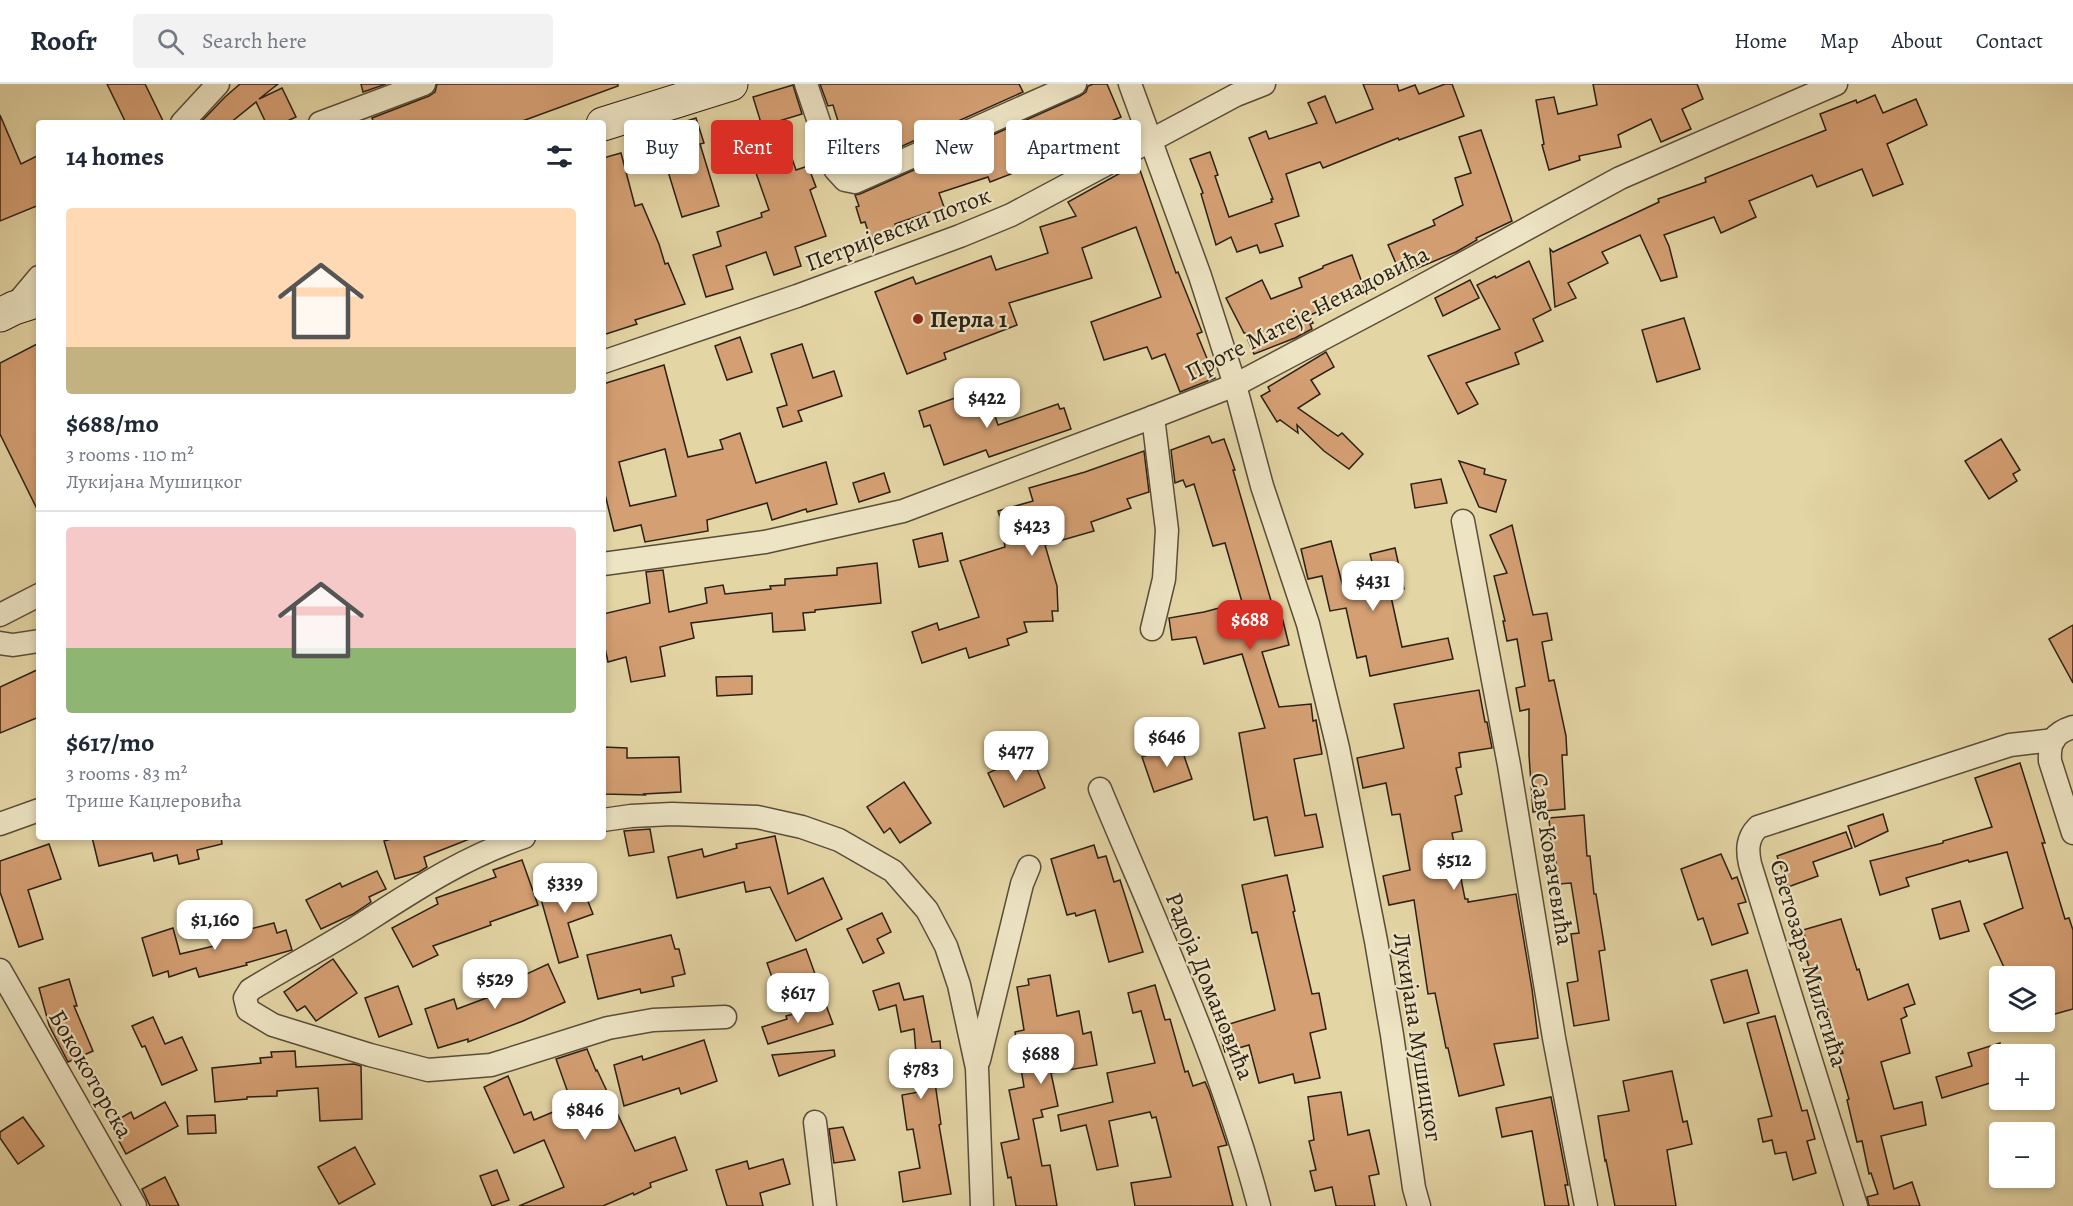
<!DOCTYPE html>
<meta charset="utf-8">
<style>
:root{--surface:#fff;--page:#f2f2f3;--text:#1f2937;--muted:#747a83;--line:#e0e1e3;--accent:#d93025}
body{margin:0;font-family:Alegreya,serif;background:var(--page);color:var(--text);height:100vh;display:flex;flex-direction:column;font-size:22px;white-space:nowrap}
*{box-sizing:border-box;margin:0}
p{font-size:20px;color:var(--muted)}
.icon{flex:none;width:33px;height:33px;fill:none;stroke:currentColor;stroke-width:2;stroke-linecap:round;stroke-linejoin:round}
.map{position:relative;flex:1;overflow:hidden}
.side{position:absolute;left:36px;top:36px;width:570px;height:720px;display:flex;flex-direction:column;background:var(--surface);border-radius:6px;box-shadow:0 3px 9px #0003}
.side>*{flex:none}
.banner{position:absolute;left:624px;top:36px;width:570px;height:54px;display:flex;gap:12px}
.tools{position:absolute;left:1989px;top:882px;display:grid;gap:12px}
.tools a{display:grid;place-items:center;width:66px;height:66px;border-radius:6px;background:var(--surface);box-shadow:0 3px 9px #0003;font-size:30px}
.price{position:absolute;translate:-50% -51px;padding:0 14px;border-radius:12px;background:#fff;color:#222;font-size:20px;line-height:39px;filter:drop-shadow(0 2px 3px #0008)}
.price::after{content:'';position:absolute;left:50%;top:36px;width:18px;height:14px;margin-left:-9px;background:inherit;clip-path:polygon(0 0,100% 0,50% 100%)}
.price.current{background:var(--accent);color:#fff}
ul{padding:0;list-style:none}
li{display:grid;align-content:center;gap:12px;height:318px;padding:0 30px}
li+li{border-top:2px solid var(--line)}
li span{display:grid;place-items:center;height:186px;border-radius:6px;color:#555}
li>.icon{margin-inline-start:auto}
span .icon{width:108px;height:108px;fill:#fffc;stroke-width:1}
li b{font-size:26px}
h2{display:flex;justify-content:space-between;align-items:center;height:72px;padding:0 30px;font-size:26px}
.chip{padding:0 21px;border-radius:6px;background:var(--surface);box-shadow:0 3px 9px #0003;font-size:21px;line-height:54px}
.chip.current{background:var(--accent);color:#fff}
header{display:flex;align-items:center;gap:36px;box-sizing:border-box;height:84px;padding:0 30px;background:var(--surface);border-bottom:2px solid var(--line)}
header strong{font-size:28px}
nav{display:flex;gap:33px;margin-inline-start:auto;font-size:21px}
.search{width:420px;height:54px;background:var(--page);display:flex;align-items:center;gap:15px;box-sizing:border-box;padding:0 21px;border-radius:6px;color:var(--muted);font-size:22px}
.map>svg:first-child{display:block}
</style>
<header>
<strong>Roofr</strong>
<div class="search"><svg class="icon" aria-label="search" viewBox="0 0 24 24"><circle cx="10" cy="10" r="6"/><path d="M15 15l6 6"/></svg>Search here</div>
<nav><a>Home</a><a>Map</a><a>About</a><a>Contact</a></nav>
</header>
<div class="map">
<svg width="2073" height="1122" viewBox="0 0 2073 1122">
<rect width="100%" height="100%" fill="#e4d5a5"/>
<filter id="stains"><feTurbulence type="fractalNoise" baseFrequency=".00333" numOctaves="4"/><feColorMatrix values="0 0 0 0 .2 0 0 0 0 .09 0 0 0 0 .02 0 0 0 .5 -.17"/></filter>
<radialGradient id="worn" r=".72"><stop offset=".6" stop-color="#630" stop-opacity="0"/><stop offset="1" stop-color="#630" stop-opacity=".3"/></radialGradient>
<g fill="#d49f73" stroke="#2b2015" stroke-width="1.5" fill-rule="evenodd">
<polygon points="107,0 145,0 164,39 126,39"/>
<polygon points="240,0 278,0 259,15 282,4 296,33 283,39 266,39 256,18 230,39 200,39 225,13"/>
<polygon points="361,0 386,0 363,8"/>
<polygon points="437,0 618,0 618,2 517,39 374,39 372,34 429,12 435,8"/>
<polygon points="820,0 1019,0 1023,8 853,84 847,78 844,70 848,69 833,21 828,22"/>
<polygon points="1093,0 1107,0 1121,33 1104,40 1107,48 1079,59 1080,61 1072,64 1076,76 1058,82 1055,73 990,98 988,93 939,109 944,123 895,140 896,145 870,153 865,138 861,139 856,123 859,122 855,111 860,110 1080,12 1086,8 1088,2"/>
<polygon points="1363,0 1397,0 1399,7 1415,1 1419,10 1445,0 1452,0 1464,32 1399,56 1398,54 1323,84 1320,78 1286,90 1299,132 1275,140 1283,162 1260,169 1257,161 1237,168 1231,153 1216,161 1201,110 1203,109 1190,75 1210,68 1218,91 1215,92 1229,133 1272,118 1271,115 1273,115 1249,54 1266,47 1269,55 1317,39 1308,19 1325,12 1336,39 1373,25"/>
<polygon points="1593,0 1697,0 1703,15 1682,25 1691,45 1661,58 1651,35 1618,51 1621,63 1579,72 1580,76 1549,86 1542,61 1544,60 1536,16 1554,13 1558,30 1597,21"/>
<polygon points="793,1 802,30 779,37 796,86 808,82 816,103 810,106 826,152 795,163 801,182 774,191 766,168 726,182 733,205 706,213 693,171 721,162 717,148 762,133 761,129 769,126 750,72 769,65 753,13"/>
<polygon points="1875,11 1883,29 1916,15 1927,41 1887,60 1903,100 1873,112 1862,85 1817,103 1812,91 1749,117 1756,133 1721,149 1714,133 1664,151 1669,162 1677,193 1661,197 1640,151 1602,168 1608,179 1568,199 1576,214 1555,223 1550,165 1553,168 1659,118 1658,115 1706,98 1705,94 1826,46 1820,30 1856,16 1857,19"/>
<polygon points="0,31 21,80 39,71 39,121 0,137"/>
<polygon points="696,34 704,59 700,60 719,122 682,133 663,71 660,72 653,48"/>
<polygon points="1481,46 1512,137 1476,154 1477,156 1456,168 1401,191 1388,161 1435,141 1433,136 1463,121 1455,94 1471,89 1459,53"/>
<polygon points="621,69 635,122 642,120 659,160 665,180 668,179 685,220 635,236 637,240 603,251 603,74"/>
<polygon points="1131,83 1135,89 1140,86 1176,189 1178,188 1202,248 1197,250 1215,294 1180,308 1165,270 1152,275 1147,263 1104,276 1091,238 1161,213 1136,143 1082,164 1092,194 1009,219 1017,241 944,269 946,275 907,290 875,208 913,193 916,200 991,172 996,186 1048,169 1040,143 1076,132 1068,118"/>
<polygon points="1352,171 1364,204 1334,215 1336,220 1310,231 1313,239 1310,240 1312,245 1295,254 1254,270 1245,249 1244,249 1226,214 1262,196 1271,215 1302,203 1299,194 1323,184 1323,182"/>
<polygon points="1529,177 1551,226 1533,235 1543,257 1515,269 1519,280 1466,299 1478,320 1458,330 1428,272 1500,245 1477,201 1495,192 1496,194"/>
<polygon points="1470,196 1479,214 1443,232 1435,214"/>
<polygon points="1684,234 1700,285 1657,298 1642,246"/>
<polygon points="740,253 752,288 727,296 715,262"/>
<polygon points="39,259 39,429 0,350 0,279"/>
<polygon points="802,260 813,294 834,287 842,312 798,327 802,337 783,343 777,324 787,321 771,270"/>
<polygon points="1326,268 1334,283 1311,296 1320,310 1298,324 1338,352 1342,349 1363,370 1349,385 1324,367 1297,341 1298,349 1280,336 1277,338 1261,312 1270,307 1268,303"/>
<path d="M664,281L688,373L723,365L720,356L740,349L756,399L826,378L837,420L807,428L806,425L772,436L767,419L707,436L708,447L645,458L641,441L614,447L603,402V300ZM665,365L676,412L630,422L619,378Z"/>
<polygon points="966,310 972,327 991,320 998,341 1058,320 1060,325 1064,324 1071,345 989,373 986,366 944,381 930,341 924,343 919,327"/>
<polygon points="1209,352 1212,359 1224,355 1235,386 1233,386 1274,527 1280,525 1289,561 1262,568 1279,623 1311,620 1313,637 1316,636 1322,670 1294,675 1305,732 1316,730 1323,763 1275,772 1267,733 1254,736 1239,649 1265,644 1242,570 1204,580 1196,553 1172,556 1169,534 1204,528 1242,518 1225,459 1213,462 1194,400 1186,403 1183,396 1175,399 1171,366"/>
<polygon points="2001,355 2020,386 2013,390 2017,397 1989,415 1965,377"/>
<polygon points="1144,367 1149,408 1127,415 1131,424 1091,438 1094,447 1045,461 1057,502 1058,527 1052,527 1053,537 1024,538 1027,548 1007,555 1009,561 969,574 966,564 922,579 912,548 937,539 939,546 979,533 960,477 1005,463 1004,457 1007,456 998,427 1033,417 1029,404 1085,388"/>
<polygon points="1459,377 1485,385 1484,390 1506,396 1496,428 1479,423"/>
<polygon points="884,389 890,408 859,418 853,399"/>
<polygon points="1441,395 1447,419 1415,424 1411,400"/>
<polygon points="1512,441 1533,531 1547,529 1552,556 1542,558 1549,597 1554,596 1566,652 1567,671 1562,671 1565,725 1533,728 1529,671 1529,625 1520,627 1516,604 1525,602 1517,555 1507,557 1503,537 1505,537 1494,492 1507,489 1490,451"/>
<polygon points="942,449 948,477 919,483 913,456"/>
<polygon points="1331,457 1343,503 1376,494 1370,470 1395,464 1404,505 1390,508 1402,563 1448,554 1453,575 1370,592 1366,572 1357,574 1346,524 1330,527 1322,492 1308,495 1301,465"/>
<polygon points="877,479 881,519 815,526 815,528 803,529 805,546 773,548 772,529 691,539 694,554 660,563 665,592 631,598 626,573 608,578 603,555 603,530 650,519 646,488 663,486 669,528 707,519 705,504 723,501 725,510 771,505 770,502 785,501 785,495 837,491 837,484"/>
<polygon points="2073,541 2073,599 2049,555"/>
<polygon points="39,585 39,633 0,649 0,603"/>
<polygon points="752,592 752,610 717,612 716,593"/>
<polygon points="1479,606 1485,638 1487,638 1492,664 1459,669 1461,683 1456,684 1462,710 1455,712 1462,747 1452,749 1465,815 1468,815 1468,818 1516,810 1532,905 1538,954 1494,960 1504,1001 1459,1012 1448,964 1446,964 1435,909 1428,910 1414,816 1389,821 1383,792 1410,786 1400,730 1392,731 1386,699 1363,704 1357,674 1404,664 1394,620"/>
<polygon points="1180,660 1192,695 1154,708 1142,673"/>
<polygon points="603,663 627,664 627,674 679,673 681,708 644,710 645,711 603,710"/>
<polygon points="1024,673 1030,686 1036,683 1045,704 1004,723 988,689"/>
<polygon points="2020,679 2045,759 2042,759 2065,835 2069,834 2073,846 2073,925 2044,933 2044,892 2008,892 1984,840 2023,824 2007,768 1969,778 1968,776 1906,794 1909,802 1880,811 1870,777 1943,759 1943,757 1992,743 1975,694"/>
<polygon points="904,698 931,739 900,759 890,744 884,749 867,723"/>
<polygon points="1883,730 1888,747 1855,763 1848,742"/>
<polygon points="1584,731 1587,772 1590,772 1594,810 1596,810 1605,866 1599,867 1609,936 1574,942 1567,899 1578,897 1571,850 1579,849 1571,799 1559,800 1555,770 1552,770 1549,734"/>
<polygon points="650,745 654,768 629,772 624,747"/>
<polygon points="1846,748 1852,764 1813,778 1818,792 1788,803 1777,772"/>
<polygon points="775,752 788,810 823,794 842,835 796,857 770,803 746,808 744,798 677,814 668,773 702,765 704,773 737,764 736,760"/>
<polygon points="92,753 221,753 222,760 197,766 199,775 179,780 177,771 154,777 152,769 99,782"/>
<polygon points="399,753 472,753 472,754 424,773 427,783 419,788 395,795 384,757"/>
<polygon points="49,760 61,795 28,806 43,855 19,863 0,808 0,777"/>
<polygon points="1094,761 1098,774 1106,772 1114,798 1120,796 1143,868 1109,878 1095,826 1076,832 1075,829 1067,831 1051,775"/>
<polygon points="1721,770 1732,795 1737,793 1746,818 1738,820 1748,849 1712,861 1703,834 1698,836 1681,785"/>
<polygon points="522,776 538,821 490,838 491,841 433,862 438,871 413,883 392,844 438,820 436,814 496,793 493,786"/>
<polygon points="377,787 386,805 369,813 371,818 353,830 321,845 306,816 340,799 342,803"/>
<polygon points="1287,791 1295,827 1293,828 1312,910 1319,909 1326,945 1310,949 1320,994 1295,999 1293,990 1259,999 1249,961 1225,968 1220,951 1225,950 1223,942 1275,926 1257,848 1252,849 1242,801"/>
<polygon points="578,792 593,830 568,839 578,873 559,879 539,808"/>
<polygon points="1960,817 1969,847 1940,855 1932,825"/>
<polygon points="882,829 891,848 877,855 884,869 863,879 847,845"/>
<polygon points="1841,835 1857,886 1859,885 1868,916 1908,900 1915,920 1904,924 1907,932 1901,935 1910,969 1881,978 1894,1025 1922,1018 1926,1041 1881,1052 1894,1105 1912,1098 1920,1122 1869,1122 1867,1113 1878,1110 1871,1089 1869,1090 1862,1057 1857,1058 1847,1016 1849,1015 1836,971 1843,969 1827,935 1830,933 1818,895 1813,896 1803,864 1808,862 1803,846"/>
<polygon points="274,839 277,849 286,846 292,866 246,879 247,881 199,893 196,884 169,893 168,887 153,892 142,854 173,844 180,870 214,862 211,851 237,844 238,848"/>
<polygon points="671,851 675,865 679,865 685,890 672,893 674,902 641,909 640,905 598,915 587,871"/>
<polygon points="806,865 819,901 781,919 767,879"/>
<polygon points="333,875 357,909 316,937 305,922 297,927 284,908"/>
<polygon points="548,880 565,918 523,937 468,958 468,955 438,964 425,925 454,915 457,925 521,901 518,894"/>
<polygon points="1747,886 1759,929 1724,939 1711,896"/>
<polygon points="1050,891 1057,932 1079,927 1083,950 1091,948 1097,981 1051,989 1058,1022 1041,1026 1043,1033 1033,1035 1042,1082 1050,1081 1057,1122 1016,1122 1011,1093 1008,1094 1001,1059 1019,1055 1009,1006 1024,1003 1015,948 1024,946 1017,903 1029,901 1028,895"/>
<polygon points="69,895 77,922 74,922 93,967 68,978 49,941 39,904"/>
<polygon points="899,899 904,916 923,912 932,958 940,957 942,984 933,985 941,1040 939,1041 951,1110 903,1118 899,1088 920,1084 913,1045 907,1046 902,1011 919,1008 914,945 901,948 896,921 879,926 873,907"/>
<polygon points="1155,901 1165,936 1170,935 1185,988 1188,987 1193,1002 1205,998 1209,1007 1227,1061 1218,1063 1233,1122 1135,1122 1131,1099 1171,1093 1156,1033 1152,1034 1150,1028 1109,1037 1118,1082 1097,1086 1086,1041 1061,1047 1058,1031 1113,1018 1107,989 1155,979 1141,927 1133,929 1128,909"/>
<polygon points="398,902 412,940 379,953 365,914"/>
<polygon points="826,921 833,940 768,960 762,943 787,935 786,932"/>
<polygon points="1775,932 1802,1027 1807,1026 1815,1055 1807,1057 1816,1089 1793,1096 1786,1068 1775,1070 1772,1056 1763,1058 1758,1035 1772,1032 1747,939"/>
<polygon points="153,933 165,960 182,953 197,986 162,1001 145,962 142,963 132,942"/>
<polygon points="704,956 717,997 681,1010 679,1004 624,1022 614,981 642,972 643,976"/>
<polygon points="2000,959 2000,996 1942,1014 1936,993 1972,982 1968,969"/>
<polygon points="587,965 596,987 597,986 635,1067 675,1053 687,1086 650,1099 651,1103 634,1111 633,1109 603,1122 519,1122 564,1103 544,1056 514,1069 484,1003 508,992 524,1031 531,1028 534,1036 572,1020 556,975"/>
<polygon points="834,966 835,972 779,992 772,971"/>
<polygon points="295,967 296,983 354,980 361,982 362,1035 320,1037 318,1004 277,1007 277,1012 247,1013 247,1015 215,1018 212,984 261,979 260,974 272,973 271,968"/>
<polygon points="1672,987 1683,1038 1687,1037 1692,1060 1667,1066 1676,1122 1615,1122 1606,1076 1605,1077 1598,1032 1629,1027 1623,997"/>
<polygon points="1341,1008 1348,1051 1369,1046 1379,1090 1369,1092 1375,1122 1336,1122 1332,1103 1315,1107 1310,1087 1316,1086 1309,1057 1314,1056 1308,1013"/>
<polygon points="1551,1013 1568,1101 1565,1101 1569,1122 1545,1122 1532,1047 1502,1053 1496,1024"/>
<polygon points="165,1018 178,1042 126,1070 110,1040 131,1028 134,1035"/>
<polygon points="215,1031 216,1049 188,1050 187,1032"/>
<polygon points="23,1033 44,1062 18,1080 0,1054 0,1048"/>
<polygon points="843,1043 855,1076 834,1079 829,1045"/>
<polygon points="355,1063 375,1100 339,1120 318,1083"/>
<polygon points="783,1075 790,1100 760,1109 763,1122 727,1122 716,1086 747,1077 749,1085"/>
<polygon points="497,1086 509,1116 492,1122 480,1092"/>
<polygon points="165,1093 179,1122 150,1122 142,1105"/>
</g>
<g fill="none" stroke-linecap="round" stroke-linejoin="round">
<defs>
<g id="street">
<polyline points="806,0 835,85 845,96 855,98 1075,0"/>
<polyline points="1130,0 1200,192 1235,301 1262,402 1308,540 1338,664 1376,857 1392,951 1414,1104 1419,1122"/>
<polyline points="182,39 218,0"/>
<polyline points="320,39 424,0"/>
<polyline points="13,224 39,193"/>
<polyline points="603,278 797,212 960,152 1011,131 1236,11 1264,0"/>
<polyline points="1463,437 1509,681 1554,954 1586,1122"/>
<polyline points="603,480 765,458 903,427 1153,333 1235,301 1407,210 1620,94 1836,0"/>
<polyline points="0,531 39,511"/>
<polyline points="1152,545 1164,495 1167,446 1153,333"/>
<polyline points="0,559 13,561 39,557"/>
<path d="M2073,643C2054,649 2049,657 2050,677L2073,749"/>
<path d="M1100,705C1157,842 1221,978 1259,1122"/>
<polyline points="603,736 631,732 672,730 757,733 802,743 839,756 893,787 927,826 946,862 959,901 977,984 982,1122"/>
<polyline points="0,740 39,726"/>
<path d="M524,753C461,774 409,810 354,845C320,866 284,885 250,906L245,914L248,926L273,941L370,971L428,986L491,981L608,944L653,936L725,933"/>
<polyline points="0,886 135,1122"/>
<polyline points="979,976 1022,800 1029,783"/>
<polyline points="815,1038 825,1122"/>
<path d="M1856,1122L1750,780C1747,766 1747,754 1758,743L2010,661L2054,656"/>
</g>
<g id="secondary">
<polyline points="603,40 731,0"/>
<polyline points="0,231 14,224 39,216"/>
</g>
</defs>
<use href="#street" stroke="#594d39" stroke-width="25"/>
<use href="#secondary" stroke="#2b2015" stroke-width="35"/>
<use href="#street" stroke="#ede4c4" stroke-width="22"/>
<use href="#secondary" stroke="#ede4c4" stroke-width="33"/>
</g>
<circle fill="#8f2418" stroke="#ede4c4" stroke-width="2" cx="918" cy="235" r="6"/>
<g text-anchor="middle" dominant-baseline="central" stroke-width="4.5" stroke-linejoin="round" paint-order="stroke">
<g font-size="24" fill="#2b2015" stroke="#ede4c4">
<text transform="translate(898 145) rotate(-21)">Петријевски поток</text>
<text transform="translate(1307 229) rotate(-27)">Проте Матеје Ненадовића</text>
<text transform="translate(1552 775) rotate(81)">Саве Ковачевића</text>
<text transform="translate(1809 879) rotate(73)">Светозара Милетића</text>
<text transform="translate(1210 902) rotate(68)">Радоја Домановића</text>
<text transform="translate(1418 953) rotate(81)">Лукијана Мушицког</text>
<text transform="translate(91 990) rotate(60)">Бококоторска</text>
</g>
<g font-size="24" font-weight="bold" fill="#2b2015" stroke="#ede4c4" text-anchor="start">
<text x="930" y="235">Перла 1</text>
</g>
</g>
<rect width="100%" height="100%" filter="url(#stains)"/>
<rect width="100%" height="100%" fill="url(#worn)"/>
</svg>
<div class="tools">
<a><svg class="icon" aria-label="layers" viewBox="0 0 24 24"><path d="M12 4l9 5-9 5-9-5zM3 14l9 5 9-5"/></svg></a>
<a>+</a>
<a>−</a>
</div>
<b class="price" style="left:987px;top:345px">$422</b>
<b class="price" style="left:1032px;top:473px">$423</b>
<b class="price" style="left:1373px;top:528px">$431</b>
<b class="price current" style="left:1250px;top:567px">$688</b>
<b class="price" style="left:1167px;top:684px">$646</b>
<b class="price" style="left:1016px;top:698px">$477</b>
<b class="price" style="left:1454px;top:807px">$512</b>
<b class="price" style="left:565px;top:830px">$339</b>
<b class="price" style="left:215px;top:867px">$1,160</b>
<b class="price" style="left:495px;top:926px">$529</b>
<b class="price" style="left:798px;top:940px">$617</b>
<b class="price" style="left:1041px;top:1001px">$688</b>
<b class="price" style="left:921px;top:1016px">$783</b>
<b class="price" style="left:585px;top:1057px">$846</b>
<div class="banner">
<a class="chip">Buy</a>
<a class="chip current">Rent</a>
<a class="chip">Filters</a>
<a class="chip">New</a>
<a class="chip">Apartment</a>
</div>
<section class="side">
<h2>14 homes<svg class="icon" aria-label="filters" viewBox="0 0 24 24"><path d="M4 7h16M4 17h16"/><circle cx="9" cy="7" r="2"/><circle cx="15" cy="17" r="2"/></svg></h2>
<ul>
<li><span style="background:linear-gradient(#ffd9b3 75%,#c2b280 0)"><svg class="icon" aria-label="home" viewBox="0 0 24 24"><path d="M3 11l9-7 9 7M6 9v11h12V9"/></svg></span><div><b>$688/mo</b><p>3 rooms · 110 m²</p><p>Лукијана Мушицког</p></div></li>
<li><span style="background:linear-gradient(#f6c9c9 65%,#8fb573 0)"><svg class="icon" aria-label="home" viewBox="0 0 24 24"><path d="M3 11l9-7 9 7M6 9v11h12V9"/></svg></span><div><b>$617/mo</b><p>3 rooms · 83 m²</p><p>Трише Кацлеровића</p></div></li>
</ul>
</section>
</div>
